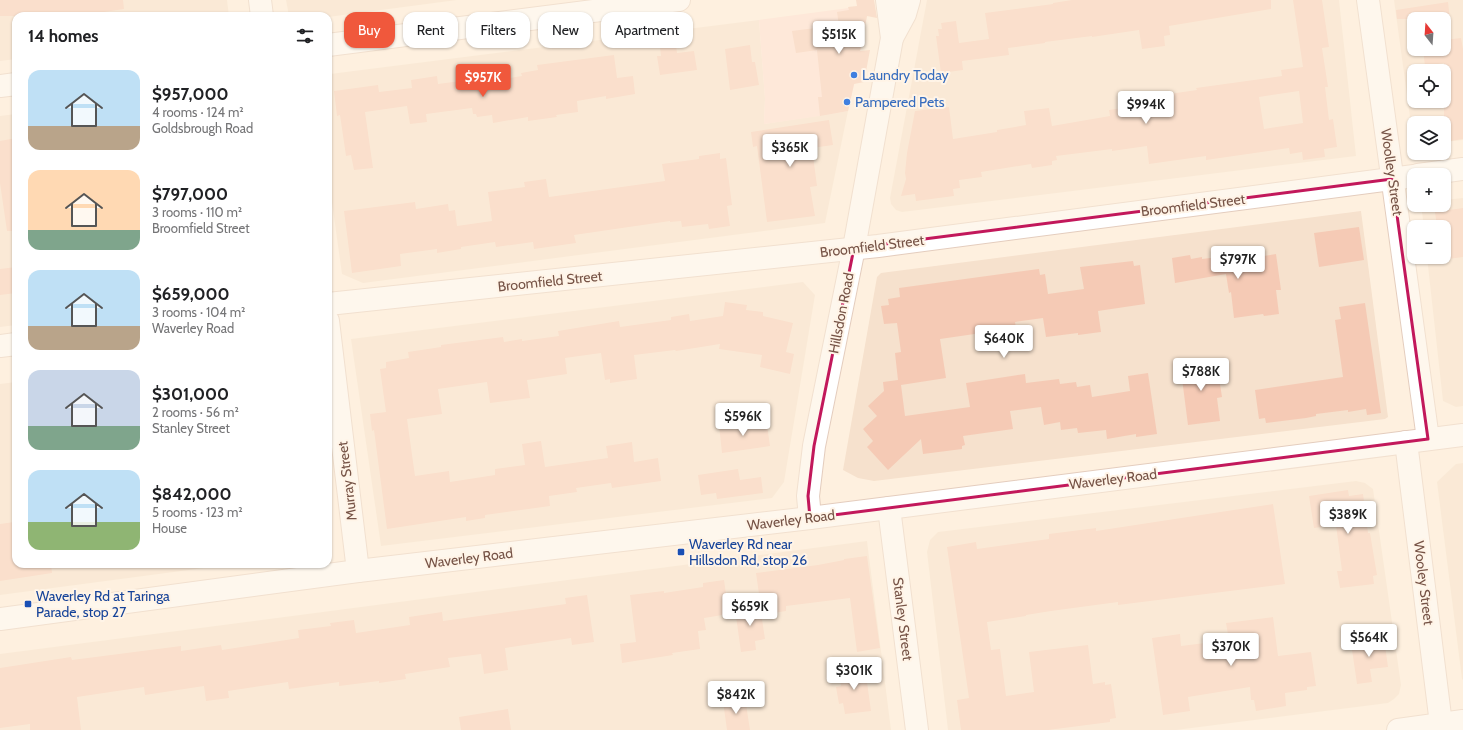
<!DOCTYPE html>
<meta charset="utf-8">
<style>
:root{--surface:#fff;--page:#f2f2f2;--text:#202124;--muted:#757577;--accent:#f0583c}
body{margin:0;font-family:Cabin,sans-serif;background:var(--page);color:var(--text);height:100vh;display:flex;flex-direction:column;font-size:15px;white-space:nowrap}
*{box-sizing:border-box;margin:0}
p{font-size:13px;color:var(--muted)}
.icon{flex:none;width:22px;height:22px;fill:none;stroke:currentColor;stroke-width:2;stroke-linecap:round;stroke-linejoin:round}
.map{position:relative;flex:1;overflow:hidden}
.drawer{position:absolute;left:12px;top:12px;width:320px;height:556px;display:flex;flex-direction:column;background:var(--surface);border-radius:12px;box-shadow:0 1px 3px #0004}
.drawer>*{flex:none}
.banner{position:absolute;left:344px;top:12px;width:380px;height:36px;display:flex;gap:8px}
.needle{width:26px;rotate:343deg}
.controls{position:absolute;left:1407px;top:12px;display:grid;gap:8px}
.controls a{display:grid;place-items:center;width:44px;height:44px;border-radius:8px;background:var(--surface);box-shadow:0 1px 3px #0004;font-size:20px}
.price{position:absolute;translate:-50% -34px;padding:0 9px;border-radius:4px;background:#fff;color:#222;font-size:13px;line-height:26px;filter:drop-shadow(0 1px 2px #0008)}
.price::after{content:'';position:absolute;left:50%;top:24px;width:12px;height:9px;margin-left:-6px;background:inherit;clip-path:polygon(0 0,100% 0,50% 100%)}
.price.selected{background:var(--accent);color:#fff}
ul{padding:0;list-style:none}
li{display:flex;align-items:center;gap:12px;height:100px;padding:0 16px}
li span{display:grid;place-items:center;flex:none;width:112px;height:80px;border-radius:12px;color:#555}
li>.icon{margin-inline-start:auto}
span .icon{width:48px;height:48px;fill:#fffc;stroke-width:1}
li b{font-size:17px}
h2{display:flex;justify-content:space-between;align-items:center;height:48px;padding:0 16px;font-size:17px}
.tag{padding:0 14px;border-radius:12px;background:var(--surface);box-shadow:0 1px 3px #0004;font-size:14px;line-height:36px}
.tag.selected{background:var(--accent);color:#fff}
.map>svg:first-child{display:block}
</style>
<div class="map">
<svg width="1463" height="730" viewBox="0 0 1463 730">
<rect width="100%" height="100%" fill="#fef0df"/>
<g fill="#f6e1cd" fill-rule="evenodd">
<polygon points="0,0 227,0 229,16 16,16 16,59 0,61"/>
<polygon points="286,0 457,0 328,17 328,16 289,16"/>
<polygon points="927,0 1339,0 1356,156 902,212 896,210 891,204 890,198"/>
<path d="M1394,0H1463V140L1444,142V123H1414V146ZM1414,19H1444V49H1414ZM1414,71H1444V101H1414Z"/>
<polygon points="759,20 765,98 764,124 848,111 825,223 363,283 342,274 328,174 328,77 330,74"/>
<polygon points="16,114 16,325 0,327 0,116"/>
<polygon points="1463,198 1463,406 1456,407 1443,401 1427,257 1444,257 1444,227 1424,227 1421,205 1444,205 1444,200"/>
<polygon points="1361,211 1388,417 1385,419 874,481 858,478 843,470 877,277 881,273"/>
<polygon points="803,282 815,295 784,482 772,498 381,546 351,339"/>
<polygon points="16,382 16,564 234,564 0,595 0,384"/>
<polygon points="1463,463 1463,680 1462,679 1437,482 1456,464"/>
<polygon points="1356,481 1365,483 1373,489 1401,685 1399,694 1394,699 1388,703 1176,730 948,730 927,552 930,540 938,532"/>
<polygon points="867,541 891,730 0,730 0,654"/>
</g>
<polygon fill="#ffddd2" points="864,6 868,10 854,85 848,111 820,116 764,124 765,98 759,20"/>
<g fill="#f5cab5" fill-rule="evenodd">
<polygon points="0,0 123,0 124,9 77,16 0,16"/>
<polygon points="856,0 874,0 877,18 867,16 860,51 870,50 864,82 854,84 848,111 820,116 818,97 822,97 817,50 796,53 792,31 839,25 837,12 849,10 848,7 857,6"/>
<polygon points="1072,0 1271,0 1271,9 1169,26 1170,35 1164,36 1165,46 1142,49 1139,30 1092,37 1092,36 1045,42 1045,43 1008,48 1009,55 962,61 963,70 941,73 936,36 939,36 938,29 942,29 941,23 956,21 959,43 989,39 985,13 1053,4 1053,3"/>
<path d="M1293,0H1322L1329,47L1322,48L1328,87H1325L1329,120L1333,119L1337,147L1324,149L1325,157L1303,160L1302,152L1290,154L1289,148L1206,160V156L1149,164L1147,146L1112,151V149L1056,156L1057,160L1052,161V165L1032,168L1031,164L981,172L982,177L959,180L960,188L953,189L954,196L916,201L915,194L901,196L906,179L905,173L907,153L915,111L949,107L953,139L997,132V130L1026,125L1024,111L1049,108L1052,126L1110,116L1109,110L1135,106L1134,99L1197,90L1196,88L1282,76L1281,70L1303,67ZM1299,91L1303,123L1264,129L1259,97Z"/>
<polygon points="1448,2 1450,19 1397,19 1396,10"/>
<polygon points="1461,38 1463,49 1463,139 1444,142 1444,63 1425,66 1423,49 1444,49 1444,40"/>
<polygon points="676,45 677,53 694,51 697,70 660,75 657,56 661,56 660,47"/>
<polygon points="750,45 752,62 755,62 759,85 730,90 725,49"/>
<polygon points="614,55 617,78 633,76 635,94 606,99 606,96 577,101 578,112 556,115 557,117 528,121 528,117 493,123 492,115 477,117 476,114 473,114 472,108 426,114 427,122 410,124 407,106 365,112 373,168 354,170 351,155 346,156 340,115 337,116 334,91 378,85 379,92 412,88 411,80 437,76 438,84 468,80 468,79 483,77 484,82 522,76 521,73 538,70 537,65"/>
<polygon points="829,120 833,145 812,148 817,186 810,187 815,216 767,222 757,146 753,147 751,132"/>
<polygon points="16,138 16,231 7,231 0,183 0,141"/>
<polygon points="720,153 720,159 726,158 732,205 727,206 730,226 709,229 708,224 682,227 681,221 670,222 670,221 574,235 576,243 534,249 533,242 496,247 495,242 461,247 461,249 437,253 437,249 400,254 401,266 352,273 344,211 415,202 416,209 448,204 449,211 455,210 457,226 492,221 488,192 525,187 524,182 546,179 549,197 665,181 662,164 699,159 699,156"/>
<polygon points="1463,208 1463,257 1448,259 1447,246 1444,246 1444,227 1437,227 1435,212"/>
<polygon points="1359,227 1364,260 1319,267 1314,233"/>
<polygon points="1243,254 1244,259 1276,254 1281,290 1276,290 1279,314 1264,316 1263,314 1234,318 1231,292 1229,293 1226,274 1175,283 1172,258 1190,255 1191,259 1202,257 1202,259"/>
<polygon points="1133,261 1134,266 1140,265 1145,304 1098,311 1101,332 1078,335 1078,333 1046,337 1043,318 1015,322 1016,328 940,339 946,378 901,385 905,416 970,407 966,383 1025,374 1026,383 1059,379 1060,384 1076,382 1077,387 1090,385 1092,397 1130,391 1128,376 1148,373 1157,434 1136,437 1136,434 1107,439 1106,430 1078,433 1077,428 1061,430 1060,422 1044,425 1041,407 1010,411 1013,429 963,436 965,445 962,446 962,449 923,454 921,439 888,470 867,447 873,441 863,429 877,416 868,406 884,391 883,382 898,380 895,353 901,352 897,323 884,324 881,306 889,305 888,299 900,297 899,288 1039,269 1040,275 1045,274 1048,294 1084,289 1080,267"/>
<polygon points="16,267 16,293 0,295 0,269"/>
<polygon points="725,302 747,305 746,310 763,312 763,316 793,323 786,352 794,354 790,374 760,367 762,355 719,349 720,344 676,351 675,350 634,355 637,379 610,383 610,379 605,380 601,353 565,358 567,374 527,380 530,398 490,403 487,382 438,389 442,414 407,419 415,476 449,471 450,482 495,475 495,469 525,465 522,444 541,441 545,467 608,458 606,446 632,442 634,462 658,458 661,481 612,488 611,483 576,488 577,492 549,496 550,506 485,515 485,518 466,521 466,517 387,529 374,430 372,431 370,414 386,412 380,369 386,368 386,362 409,358 408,352 441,347 441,345 503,337 504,342 522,339 522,341 559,336 558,331 619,321 620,327 671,320 671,317 689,314 690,321 723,316"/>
<polygon points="1365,303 1381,413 1367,415 1366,409 1348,412 1348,410 1316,414 1316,416 1306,418 1266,423 1265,418 1259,419 1255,390 1343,377 1335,320 1341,319 1339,307"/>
<polygon points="1211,359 1214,379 1219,378 1222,397 1217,398 1220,421 1188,425 1180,363"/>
<polygon points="749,421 750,427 767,425 770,446 722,453 719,425"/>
<polygon points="738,469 740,480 761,477 763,493 717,499 716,493 701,495 698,475"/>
<polygon points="1348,490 1349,496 1363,494 1368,533 1370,533 1377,575 1373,576 1374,584 1340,588 1337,571 1342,571 1336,525 1314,528 1309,496"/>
<polygon points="1273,504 1285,584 1118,605 1118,602 1051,611 1026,615 1026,616 987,622 991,650 1000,649 1006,696 1034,692 1029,652 1088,645 1093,684 1105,682 1105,685 1111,684 1116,718 1110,719 1110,722 1048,730 961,730 957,700 969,698 947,547 976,542 977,549 1049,539 1049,534 1096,528 1096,531"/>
<polygon points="14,522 16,535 16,564 51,564 52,573 0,581 0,524"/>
<polygon points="867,556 880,648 857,652 850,598 786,606 786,611 762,615 756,573 818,565 844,560 844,559"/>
<polygon points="724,580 729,614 704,618 706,630 698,631 700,649 672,653 673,655 622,663 620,644 636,642 630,595 664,591 664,593 703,587 703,583"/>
<polygon points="587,595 594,642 572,645 571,638 505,648 508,670 484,674 481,654 448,658 450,667 405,674 406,679 379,683 379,681 339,686 339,682 289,689 288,682 228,691 229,698 206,701 204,686 145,695 144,687 77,697 81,730 30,730 30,724 0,728 0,668 71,657 72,660 181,646 181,651 221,645 222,650 299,638 298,630 331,626 330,623 354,620 356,633 410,625 409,617 442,612 443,621 566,604 565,598"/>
<polygon points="760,606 765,639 755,641 756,650 741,652 735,609"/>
<polygon points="1273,617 1278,656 1311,652 1316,686 1307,687 1307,690 1285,693 1286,706 1256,711 1254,700 1251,700 1250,687 1188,697 1190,711 1163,715 1152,638 1180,634 1181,646 1229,640 1226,623"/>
<polygon points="1384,638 1388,667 1370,669 1372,682 1357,684 1351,643"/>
<polygon points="865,668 871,711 845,714 843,703 839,704 836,687 841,686 839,672"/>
<polygon points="745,698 750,730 727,730 723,701"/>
<polygon points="508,709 511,730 461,730 459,717"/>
</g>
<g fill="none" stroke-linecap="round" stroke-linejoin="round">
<defs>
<g id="minor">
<polyline points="260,0 262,16"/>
<polyline points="1368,0 1428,439"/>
<polyline points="892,38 905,14 909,0"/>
<polyline points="328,45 679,0"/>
<polyline points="0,86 16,84"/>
<polyline points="1418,175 1463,169"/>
<polyline points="328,304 878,246 1414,176"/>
<polyline points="328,321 358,571"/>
<polyline points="0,346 16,344"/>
<polyline points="1406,442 1441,724"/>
<polyline points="889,508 917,730"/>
<polyline points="810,518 808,496 814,446 854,248 892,38 887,0"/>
<polyline points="0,619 358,571 810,518 1463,435"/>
<polyline points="1398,730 1463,721"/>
</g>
</defs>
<use href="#minor" stroke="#e4cdbe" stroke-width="24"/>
<use href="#minor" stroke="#fff" stroke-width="22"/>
</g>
<path d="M0 0H1463V730H0ZM1392,179L1428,439L810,518L808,496L814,446L854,248Z" fill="#fef0df" fill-opacity=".55" fill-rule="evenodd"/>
<path fill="none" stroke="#c2185b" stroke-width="3" stroke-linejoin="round" d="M1392,179L1428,439L810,518L808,496L814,446L854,248Z"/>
<g fill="#3f7fe0" stroke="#fff4e7" stroke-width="1.5">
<circle cx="854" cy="75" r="4"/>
<circle cx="847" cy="102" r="4"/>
</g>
<g fill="#1a4fb4" stroke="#fff4e7" stroke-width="1.5">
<rect x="677" y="548" width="8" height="8" rx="2"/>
<rect x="24" y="600" width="8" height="8" rx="2"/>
</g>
<g text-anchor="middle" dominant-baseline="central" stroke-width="4" stroke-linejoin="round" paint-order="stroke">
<g font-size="14" fill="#366cbe" stroke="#fff4e7" text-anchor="start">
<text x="862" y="75">Laundry Today</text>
<text x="855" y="102">Pampered Pets</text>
</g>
<g font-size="14" fill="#765346" stroke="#fff4e7">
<text transform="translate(1392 172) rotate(82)">Woolley Street</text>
<text transform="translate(1193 205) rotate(-7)">Broomfield Street</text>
<text transform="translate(872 246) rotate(-7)">Broomfield Street</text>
<text transform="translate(550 281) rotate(-6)">Broomfield Street</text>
<text transform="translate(841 313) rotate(-79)">Hillsdon Road</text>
<text transform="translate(1113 479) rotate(-7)">Waverley Road</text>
<text transform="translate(347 481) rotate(-97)">Murray Street</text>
<text transform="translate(791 520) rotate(-7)">Waverley Road</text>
<text transform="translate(469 558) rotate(-7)">Waverley Road</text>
<text transform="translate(1424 583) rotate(83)">Wooley Street</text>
<text transform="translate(903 619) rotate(83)">Stanley Street</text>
</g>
<g font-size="14" fill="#164399" stroke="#fff4e7" text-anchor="start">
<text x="689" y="544">Waverley Rd near<tspan x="689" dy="16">Hillsdon Rd, stop 26</tspan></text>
<text x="36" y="596">Waverley Rd at Taringa<tspan x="36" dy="16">Parade, stop 27</tspan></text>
</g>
</g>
</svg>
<div class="controls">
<a><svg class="needle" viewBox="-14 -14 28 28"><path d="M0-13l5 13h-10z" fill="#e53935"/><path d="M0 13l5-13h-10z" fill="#757577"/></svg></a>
<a><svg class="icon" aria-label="locate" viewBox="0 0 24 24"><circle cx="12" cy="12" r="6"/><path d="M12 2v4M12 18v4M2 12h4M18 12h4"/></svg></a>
<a><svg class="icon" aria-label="layers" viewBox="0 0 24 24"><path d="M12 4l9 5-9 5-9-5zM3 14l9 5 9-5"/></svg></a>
<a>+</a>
<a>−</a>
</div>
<b class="price" style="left:839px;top:55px">$515K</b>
<b class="price selected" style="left:483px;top:98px">$957K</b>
<b class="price" style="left:1146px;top:125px">$994K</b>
<b class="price" style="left:790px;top:168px">$365K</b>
<b class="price" style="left:1238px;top:280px">$797K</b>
<b class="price" style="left:1004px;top:359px">$640K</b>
<b class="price" style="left:1201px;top:392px">$788K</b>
<b class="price" style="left:743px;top:437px">$596K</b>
<b class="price" style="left:1348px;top:535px">$389K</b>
<b class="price" style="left:750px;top:627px">$659K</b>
<b class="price" style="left:1369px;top:658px">$564K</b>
<b class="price" style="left:1231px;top:667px">$370K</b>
<b class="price" style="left:854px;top:691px">$301K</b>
<b class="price" style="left:736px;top:715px">$842K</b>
<div class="banner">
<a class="tag selected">Buy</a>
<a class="tag">Rent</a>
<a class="tag">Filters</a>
<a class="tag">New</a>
<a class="tag">Apartment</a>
</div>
<section class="drawer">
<h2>14 homes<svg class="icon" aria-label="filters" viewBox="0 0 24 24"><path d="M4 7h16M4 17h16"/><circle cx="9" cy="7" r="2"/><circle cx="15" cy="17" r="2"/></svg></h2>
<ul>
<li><span style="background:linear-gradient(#bfe0f5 70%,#b9a48a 0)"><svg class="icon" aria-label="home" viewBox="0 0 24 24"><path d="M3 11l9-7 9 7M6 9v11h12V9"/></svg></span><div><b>$957,000</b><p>4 rooms · 124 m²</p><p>Goldsbrough Road</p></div></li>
<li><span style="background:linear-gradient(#ffd9b3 75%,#7fa58c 0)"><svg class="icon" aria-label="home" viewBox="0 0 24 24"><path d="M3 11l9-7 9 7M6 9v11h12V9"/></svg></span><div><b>$797,000</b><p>3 rooms · 110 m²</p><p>Broomfield Street</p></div></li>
<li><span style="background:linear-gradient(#bfe0f5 70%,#b9a48a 0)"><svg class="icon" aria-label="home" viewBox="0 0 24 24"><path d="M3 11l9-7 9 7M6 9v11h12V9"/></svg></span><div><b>$659,000</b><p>3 rooms · 104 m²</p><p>Waverley Road</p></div></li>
<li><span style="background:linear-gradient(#c9d6e8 70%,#7fa58c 0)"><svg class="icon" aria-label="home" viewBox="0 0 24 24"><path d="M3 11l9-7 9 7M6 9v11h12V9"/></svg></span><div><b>$301,000</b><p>2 rooms · 56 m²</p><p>Stanley Street</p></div></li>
<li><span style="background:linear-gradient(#bfe0f5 65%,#8fb573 0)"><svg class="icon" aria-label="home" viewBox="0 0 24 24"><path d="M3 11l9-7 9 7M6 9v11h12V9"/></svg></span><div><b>$842,000</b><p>5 rooms · 123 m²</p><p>House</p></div></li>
</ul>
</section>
</div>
